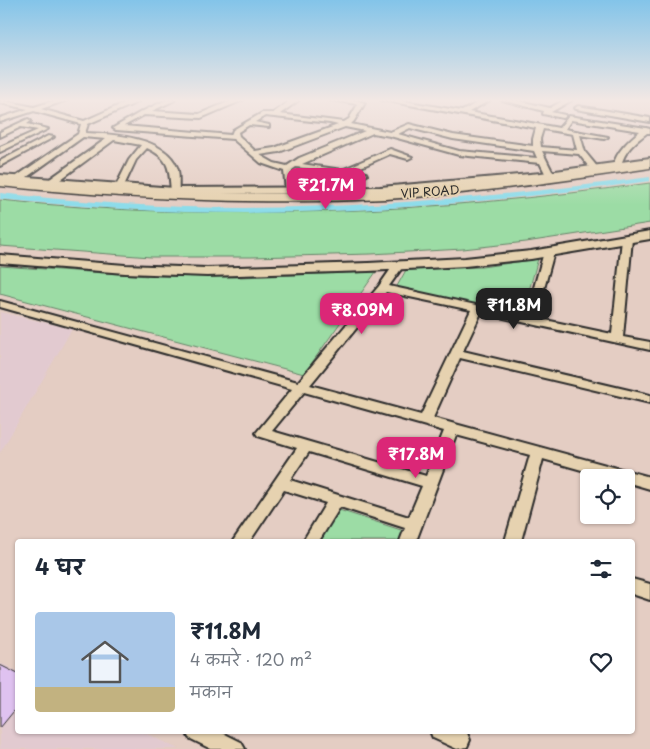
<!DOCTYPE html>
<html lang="hi">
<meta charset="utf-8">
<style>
:root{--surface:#fff;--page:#f2f2f3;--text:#1f2937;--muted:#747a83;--line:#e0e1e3;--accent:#db2777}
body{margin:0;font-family:"Playpen Sans","Playpen Sans Deva",sans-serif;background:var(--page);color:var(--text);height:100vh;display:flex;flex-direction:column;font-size:19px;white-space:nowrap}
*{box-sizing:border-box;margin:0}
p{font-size:16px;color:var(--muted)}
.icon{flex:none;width:28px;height:28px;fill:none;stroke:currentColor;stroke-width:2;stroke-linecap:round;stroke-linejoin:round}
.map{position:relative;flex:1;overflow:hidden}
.side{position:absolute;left:15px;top:539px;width:620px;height:195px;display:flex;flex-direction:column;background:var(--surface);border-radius:5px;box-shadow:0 1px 4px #0004}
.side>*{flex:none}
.fabs{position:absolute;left:580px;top:469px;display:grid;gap:10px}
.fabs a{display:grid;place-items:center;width:55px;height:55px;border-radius:5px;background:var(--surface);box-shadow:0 1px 4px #0004;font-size:25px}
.price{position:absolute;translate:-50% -42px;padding:0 11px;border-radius:10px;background:var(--accent);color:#fff;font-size:16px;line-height:32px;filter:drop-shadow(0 1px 2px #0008)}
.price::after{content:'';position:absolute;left:50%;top:30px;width:15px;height:11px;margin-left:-8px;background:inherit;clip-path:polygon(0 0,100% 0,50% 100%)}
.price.current{background:#222;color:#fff}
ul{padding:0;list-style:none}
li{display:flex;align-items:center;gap:15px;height:125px;padding:0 20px}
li+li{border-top:1px solid var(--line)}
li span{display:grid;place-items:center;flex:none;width:140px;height:100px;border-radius:5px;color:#555}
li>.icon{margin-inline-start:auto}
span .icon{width:60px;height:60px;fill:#fffc;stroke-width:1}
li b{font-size:21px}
h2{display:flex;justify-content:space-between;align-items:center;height:60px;padding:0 20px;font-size:21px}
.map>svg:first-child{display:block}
</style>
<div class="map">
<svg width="650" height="749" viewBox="0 0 650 749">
<rect width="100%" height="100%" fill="#e4cdc3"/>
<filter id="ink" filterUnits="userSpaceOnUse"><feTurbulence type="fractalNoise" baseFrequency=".02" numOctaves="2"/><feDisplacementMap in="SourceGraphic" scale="10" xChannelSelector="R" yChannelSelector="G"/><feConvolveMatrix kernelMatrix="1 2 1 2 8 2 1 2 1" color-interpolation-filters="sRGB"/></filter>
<g filter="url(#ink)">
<g fill="#e2cad0">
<polygon points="0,312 72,329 0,453"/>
<polygon points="0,663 17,671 18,731 141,731 178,749 0,749"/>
</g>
<g fill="#9cdca5" stroke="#648468">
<path d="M650,183V223L526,242L463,249L371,254L251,257H151L0,246V200C219,223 433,213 650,183Z"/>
<polygon points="538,259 522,315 396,288 406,270 482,267"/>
<polygon points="0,266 149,276 240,277 376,272 304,374 0,294"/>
<polygon points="336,509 404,531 400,541 319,541"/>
</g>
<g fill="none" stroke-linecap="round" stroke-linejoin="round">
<path fill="#8ddcea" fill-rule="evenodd" d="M650,177V181C516,200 382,212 246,213C164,213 82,207 0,199V193C82,202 164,208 246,208C382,207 516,195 650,177Z"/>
</g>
<polygon fill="#dfc2f0" stroke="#2b2b2b" points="0,665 18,674 18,706 0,728"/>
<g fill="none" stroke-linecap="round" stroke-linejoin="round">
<defs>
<g id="minor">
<path d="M0,100L34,107L56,100H67L41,109L84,121L131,100H139L138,102L88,124L85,133C113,134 165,137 177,167C180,174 178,184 179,191L175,193L171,191C169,168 170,159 147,148L136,160L122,190H116L115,188L129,160L141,145L114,140L53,185H47V181L106,139L83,137L20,182H14V178L78,134L81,124L34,111L0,122V118L28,109L0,103Z"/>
<path d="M166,100H175L152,111L199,114L233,100H243L201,118L144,115L124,126L231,135L233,130L262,113H273L291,100H299L280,114L344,122L349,119L358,104L330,100H355L365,103L354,121L351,124L390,132L409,124L453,135L533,146V139L536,128L382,100H398L462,111L482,100H490L469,112L559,128L569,116L646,128L650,129V133H647C635,142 624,151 621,166L617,168L613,166C617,151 628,141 640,131L571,120L565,129L608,137L604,139L580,135L585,152L599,169L592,171L579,154L542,151L554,175L550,177H547L540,163L459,155L390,136L373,133L302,164L342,170L390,149L412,157L408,159L390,154L352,171L366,173L367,175L363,177L296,167L292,170L294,191L290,193L286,191L284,171L261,163L233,139L116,130L113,128L141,112ZM265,116L330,123L338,125L274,148L255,151L239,136L238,132L249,125L269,127V125L255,122ZM345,127L365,131L299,158L287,166L274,163L260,155L279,152ZM410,128L453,139L534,151L537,158L459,151L398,134ZM543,129L573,134L577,150L541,147L540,139Z"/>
<polygon points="502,100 515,100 550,108 564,100 572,100 551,112 565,115 565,117 563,118 543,114 544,111"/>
<polygon points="578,106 650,118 650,122 576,109 575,108"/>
<polygon points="28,119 31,121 27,124 48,129 0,152 0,147 38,130 21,127 0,137 0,132"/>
<polygon points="48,136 54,137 0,166 0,161"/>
<path d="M627,236L632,239L623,337L650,342V350L481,313L463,351L650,395V403L460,358L433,418L650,477V489L626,482V478H610L543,459L521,541H505L530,455L456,435L416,541H400L405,528L340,507L319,541H303L326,503L284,490L250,541H233L297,448L258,436L256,433L292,389L0,307V301L298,382L379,286L395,263L399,262L404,265L389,286L526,316L544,252L549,249L552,250L554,252L536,318L612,334L622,239ZM386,292L471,310L421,415L310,385ZM304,392L444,431L426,476L272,431ZM309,452L422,486L409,517L290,480Z"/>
<polygon points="632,579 650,584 650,600 632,594"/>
<polygon points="186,731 219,731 241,742 245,749 211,749 189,738"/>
<polygon points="430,731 464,731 467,733 470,740 467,747 457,749 433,738"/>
</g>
<g id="tertiary">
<polygon points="650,158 650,164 541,179 380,193 175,194 0,181 0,175 175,188 380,187 541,173"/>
<polygon points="650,231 650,239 531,259 465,266 368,271 207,276 125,273 0,263 0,255 125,265 207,268 368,263 465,258 531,251"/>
</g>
<path id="secondary" d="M650,162V168C562,181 475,194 386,199C257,205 128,199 0,186V178C128,191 257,198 386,191C475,186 562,174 650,162Z"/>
</defs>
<use href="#minor" stroke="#2b2b2b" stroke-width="4"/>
<use href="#tertiary" stroke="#2b2b2b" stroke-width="4"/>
<use href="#secondary" stroke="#2b2b2b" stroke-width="3"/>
<use href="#minor" fill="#e6d2b0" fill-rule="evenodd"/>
<use href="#tertiary" fill="#e6d2b0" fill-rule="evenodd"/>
<use href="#secondary" fill="#e6d2b0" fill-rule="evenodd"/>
</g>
</g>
<linearGradient id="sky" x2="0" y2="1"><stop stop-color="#83c4e9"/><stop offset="0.49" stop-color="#f3e8e4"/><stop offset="1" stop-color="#f3e8e4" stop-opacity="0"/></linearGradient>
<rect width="650" height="205" fill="url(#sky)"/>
<g text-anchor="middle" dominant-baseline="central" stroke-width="4" stroke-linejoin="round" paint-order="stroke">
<g font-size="12" fill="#2b2b2b" stroke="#e6d2b0">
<text transform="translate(430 191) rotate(-4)">VIP ROAD</text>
</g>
</g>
</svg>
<div class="fabs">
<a><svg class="icon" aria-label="locate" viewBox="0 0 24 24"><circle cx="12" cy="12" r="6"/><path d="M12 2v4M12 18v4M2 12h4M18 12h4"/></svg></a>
</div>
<b class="price" style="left:326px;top:210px">₹21.7M</b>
<b class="price current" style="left:514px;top:330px">₹11.8M</b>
<b class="price" style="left:362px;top:335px">₹8.09M</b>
<b class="price" style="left:416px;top:479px">₹17.8M</b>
<section class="side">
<h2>4 घर<svg class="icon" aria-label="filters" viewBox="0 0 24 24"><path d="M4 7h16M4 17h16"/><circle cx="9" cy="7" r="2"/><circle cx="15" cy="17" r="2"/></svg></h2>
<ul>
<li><span style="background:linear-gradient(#a9c7e8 75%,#c2b280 0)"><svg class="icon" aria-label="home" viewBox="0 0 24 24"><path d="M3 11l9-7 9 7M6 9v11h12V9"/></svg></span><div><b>₹11.8M</b><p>4 कमरे · 120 m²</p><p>मकान</p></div><svg class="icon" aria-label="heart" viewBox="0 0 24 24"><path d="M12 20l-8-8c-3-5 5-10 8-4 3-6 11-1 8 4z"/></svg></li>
</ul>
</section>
</div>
